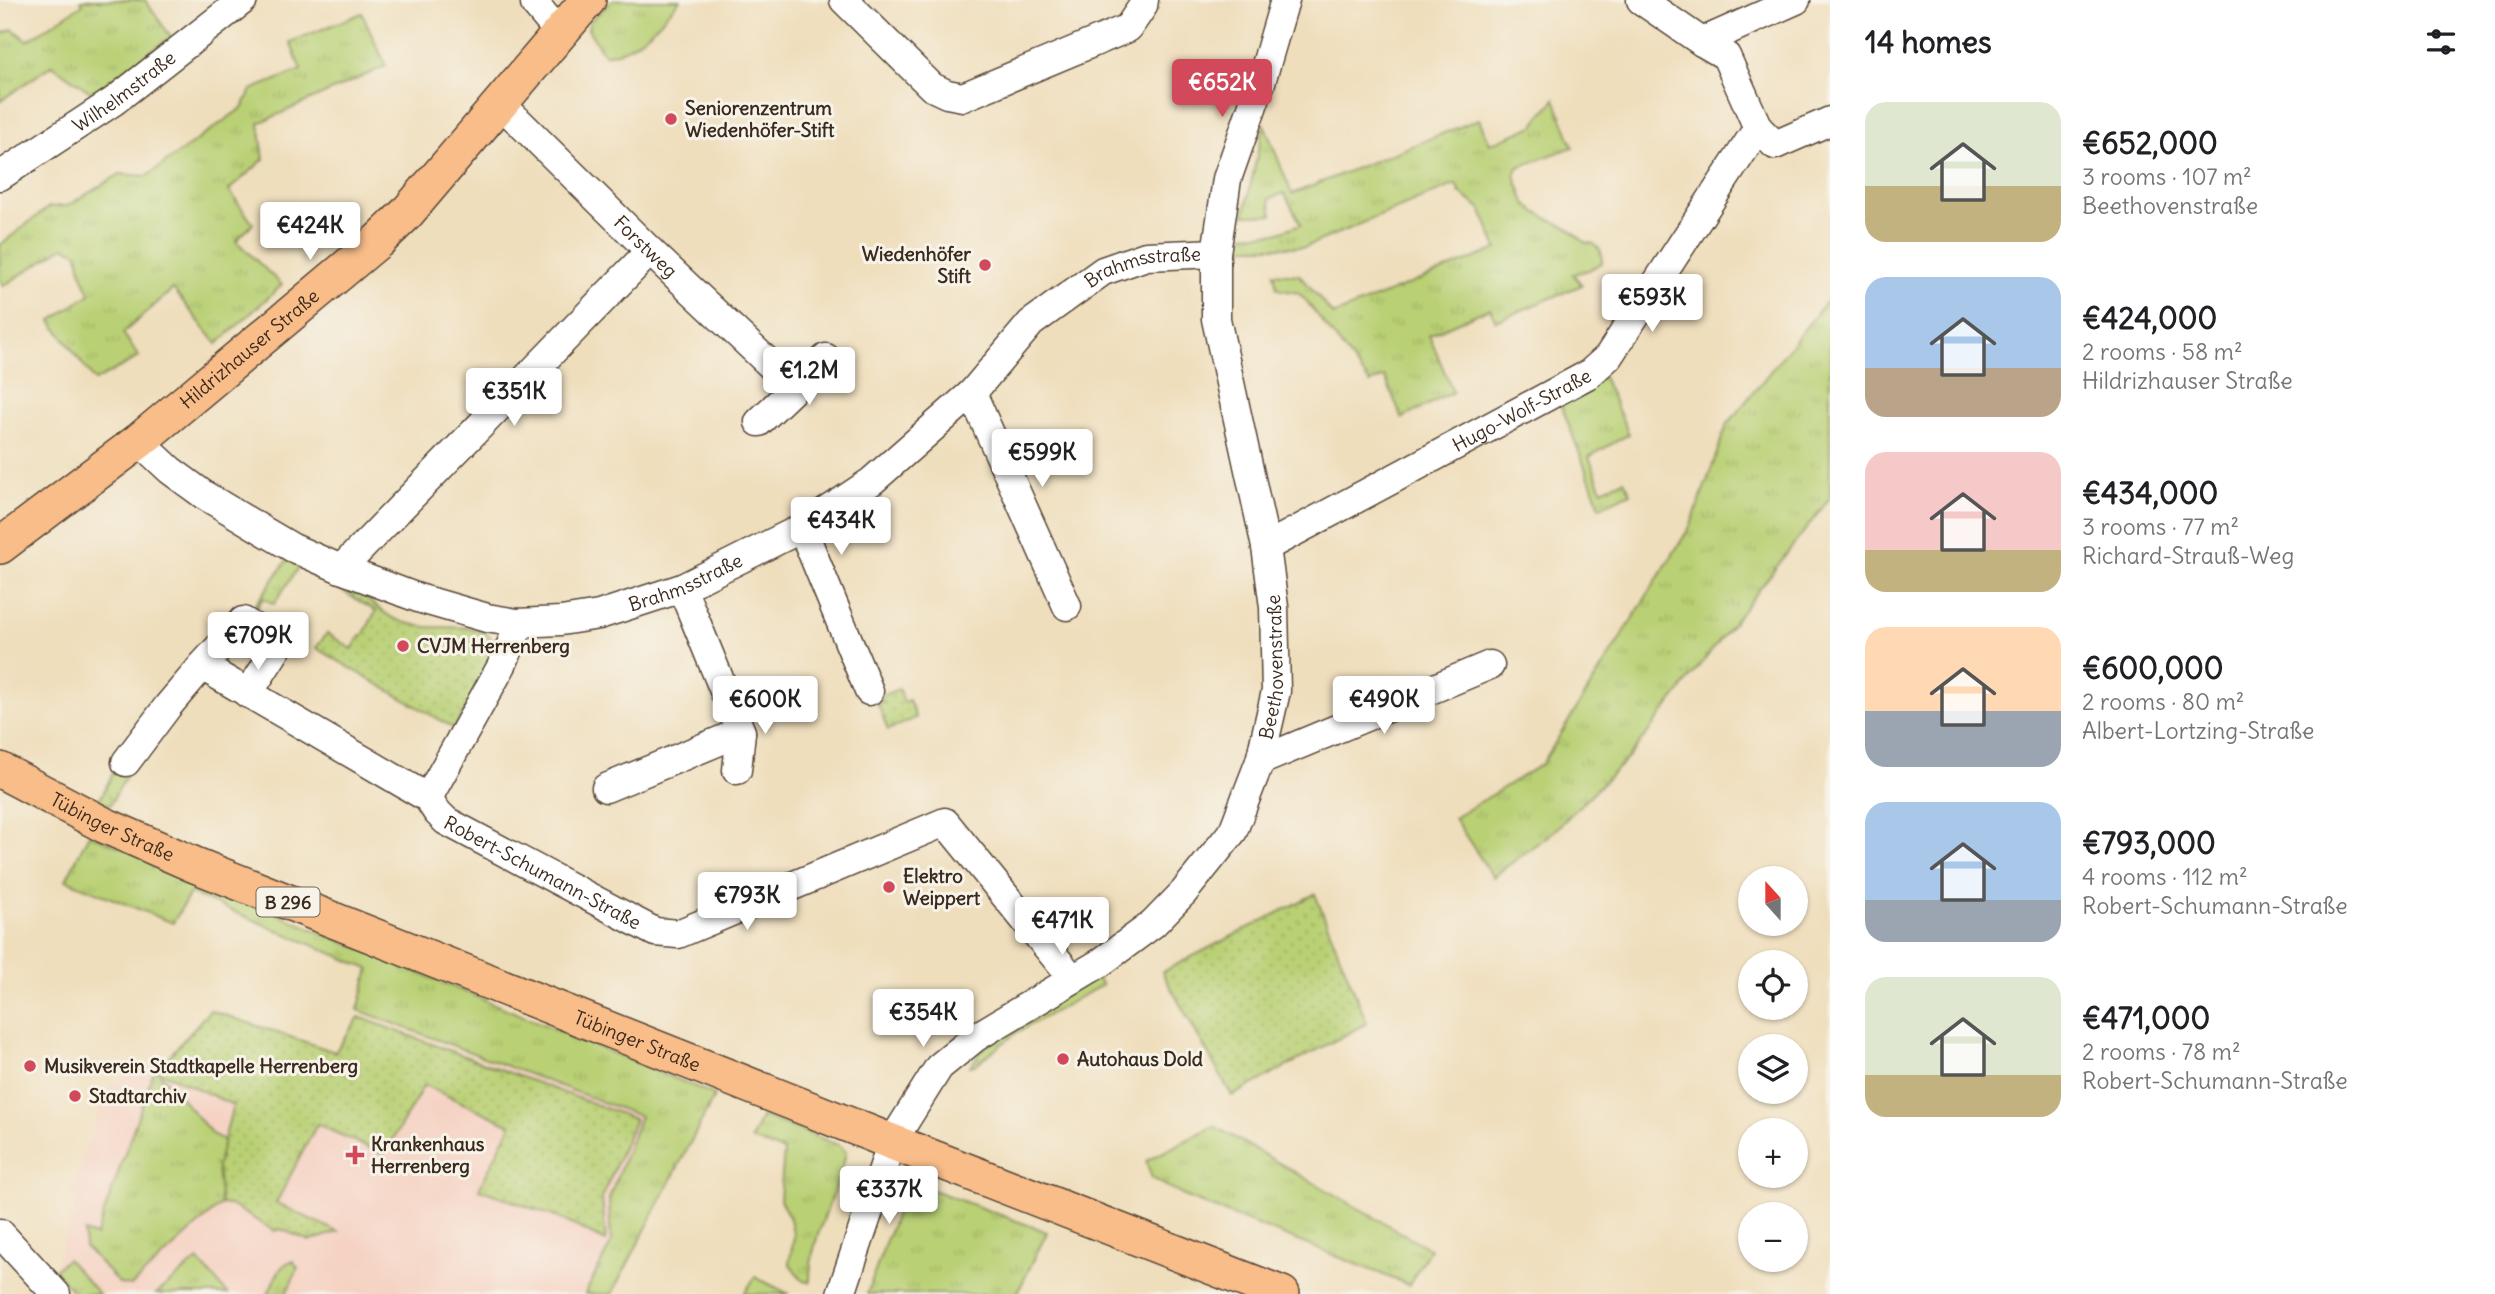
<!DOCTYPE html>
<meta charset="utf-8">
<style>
:root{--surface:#fff;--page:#f2f2f2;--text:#202124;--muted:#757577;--accent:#d1495b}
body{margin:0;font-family:Delius,sans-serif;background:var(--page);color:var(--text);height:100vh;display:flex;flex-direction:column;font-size:26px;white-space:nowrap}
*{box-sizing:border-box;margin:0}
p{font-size:23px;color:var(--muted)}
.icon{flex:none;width:38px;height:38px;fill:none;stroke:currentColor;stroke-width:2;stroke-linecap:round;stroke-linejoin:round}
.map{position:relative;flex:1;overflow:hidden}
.drawer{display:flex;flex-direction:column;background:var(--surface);width:665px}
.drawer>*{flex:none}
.needle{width:46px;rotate:339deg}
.tools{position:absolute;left:1738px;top:866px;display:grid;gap:14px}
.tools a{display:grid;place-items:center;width:70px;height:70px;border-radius:50%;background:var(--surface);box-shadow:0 2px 5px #0004;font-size:35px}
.price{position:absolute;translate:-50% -60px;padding:0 16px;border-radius:7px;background:#fff;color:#222;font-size:23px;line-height:46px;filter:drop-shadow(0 2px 4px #0008)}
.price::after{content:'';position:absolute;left:50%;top:42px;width:21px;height:16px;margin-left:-10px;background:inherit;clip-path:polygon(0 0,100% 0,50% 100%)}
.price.active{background:var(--accent);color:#fff}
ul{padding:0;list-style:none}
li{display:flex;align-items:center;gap:21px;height:175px;padding:0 35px}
li span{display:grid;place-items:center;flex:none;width:196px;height:140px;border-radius:21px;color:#555}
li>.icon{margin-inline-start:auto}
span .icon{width:84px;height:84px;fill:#fffc;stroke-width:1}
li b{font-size:30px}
h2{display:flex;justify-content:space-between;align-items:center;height:84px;padding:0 35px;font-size:30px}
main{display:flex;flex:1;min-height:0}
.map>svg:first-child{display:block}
</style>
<main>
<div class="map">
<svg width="1830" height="1294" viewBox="0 0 1830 1294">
<defs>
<pattern id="grass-tufts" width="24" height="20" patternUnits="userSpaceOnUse" patternTransform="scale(1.75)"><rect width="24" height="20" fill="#b9d074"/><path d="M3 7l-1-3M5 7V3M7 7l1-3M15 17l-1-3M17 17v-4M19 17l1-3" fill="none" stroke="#a0b364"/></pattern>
<pattern id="park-dots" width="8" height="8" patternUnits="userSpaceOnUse" patternTransform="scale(1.75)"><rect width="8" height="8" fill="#b9d074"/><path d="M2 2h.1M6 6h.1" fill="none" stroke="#a0b364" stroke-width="1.8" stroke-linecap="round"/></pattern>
</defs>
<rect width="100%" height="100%" fill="#f7f3e8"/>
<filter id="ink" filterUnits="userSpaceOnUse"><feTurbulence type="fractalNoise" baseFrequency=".0143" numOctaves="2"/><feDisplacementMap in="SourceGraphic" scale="14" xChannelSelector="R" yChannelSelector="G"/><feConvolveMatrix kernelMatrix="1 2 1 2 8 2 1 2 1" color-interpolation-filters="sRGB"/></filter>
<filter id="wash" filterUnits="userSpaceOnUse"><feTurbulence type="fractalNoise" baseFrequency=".00686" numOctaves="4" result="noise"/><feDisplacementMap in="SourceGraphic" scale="28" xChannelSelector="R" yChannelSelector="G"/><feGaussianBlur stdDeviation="1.57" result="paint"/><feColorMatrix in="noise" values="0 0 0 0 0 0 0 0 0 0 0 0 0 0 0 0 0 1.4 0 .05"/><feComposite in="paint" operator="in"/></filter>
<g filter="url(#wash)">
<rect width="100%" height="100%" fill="#efdebc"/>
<polygon fill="#f5d2c2" points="210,1010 335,1052 359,1017 640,1116 609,1199 611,1244 585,1294 75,1294 54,1270 79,1197 70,1193 107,1090 136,1068 157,1070"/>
<g fill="url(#grass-tufts)" stroke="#7a7d49" stroke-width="2">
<polygon points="81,0 145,0 171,37 92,93 52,65 0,101 0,34 13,29 27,41 83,4"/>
<path d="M613,0H680C658,24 638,51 604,55L588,29L590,21Z"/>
<polygon points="362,13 386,66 259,123 264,159 229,190 253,224 236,241 282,285 217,344 173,289 123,333 139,357 95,381 51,321 90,294 81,272 78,253 64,247 3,286 0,280 0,245 49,207 67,206 120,174 147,176 243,107 251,90 301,70 290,42"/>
<polygon points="1555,99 1573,147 1518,167 1515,175 1525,203 1535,212 1570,229 1584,242 1594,244 1601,251 1602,263 1589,270 1573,274 1582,285 1496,321 1490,308 1429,335 1453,392 1402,418 1385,377 1370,383 1304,298 1298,293 1277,289 1274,273 1300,275 1333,315 1497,249 1481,209 1460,193 1456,184 1305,247 1240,247 1238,235 1277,233 1301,224 1284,193 1269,199 1272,215 1244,215 1264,124 1292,194 1479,119 1490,144 1534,126 1540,116"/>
<polygon points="1830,297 1830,498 1628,758 1554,831 1493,877 1454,818 1542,764 1691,525 1727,425"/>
<polygon points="1602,375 1629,434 1589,457 1602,490 1624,480 1631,493 1600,507 1560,402"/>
<polygon points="288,559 300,565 274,604 263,598 256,610 253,608"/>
<polygon points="320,573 357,591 352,597 319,577"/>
<polygon points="119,761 131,767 110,805 99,801"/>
<polygon points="89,834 317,931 715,1095 612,1294 585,1294 611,1244 609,1199 640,1116 358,1010 369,969 190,893 173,923 66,880"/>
<polygon points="1096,976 1102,985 1016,1033 975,1065 970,1066 984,1048"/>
<polygon points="157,1070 213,1135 224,1140 217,1167 221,1204 131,1286 120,1284 85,1247 84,1232 96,1236 153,1073"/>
<path d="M762,1116L839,1145L846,1152C838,1197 809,1235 810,1282L803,1281L789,1263L794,1237L790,1219L780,1200L784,1151L751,1140Z"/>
<polygon points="1214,1126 1430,1249 1409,1285 1184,1196 1152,1178 1146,1161"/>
<polygon points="927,1188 1047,1232 1017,1294 867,1294 900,1202 911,1190"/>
<polygon points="67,1259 99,1294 75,1294 54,1270"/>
<polygon points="198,1260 228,1294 156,1294"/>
<path d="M293,1261L298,1268L286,1294H268C274,1282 279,1263 293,1261Z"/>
<polygon points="755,1277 789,1294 744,1294"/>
</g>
<g fill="url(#park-dots)" stroke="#7a7d49" stroke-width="2">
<path d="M357,591C368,599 379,610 391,617C400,622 417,626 427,627C451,629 507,618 491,662C483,683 465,708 454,728L316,648L327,633L352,649L360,636L362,637L376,611L352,597Z"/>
<polygon points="899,689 904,702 909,700 916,718 888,730 878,704 883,702 880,696"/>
<polygon points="1315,894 1367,1023 1232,1096 1162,972"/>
<polygon points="210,1010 335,1052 359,1017 635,1119 602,1198 606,1241 559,1218 479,1189 511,1125 424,1085 384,1155 317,1124 276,1203 338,1232 310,1241 280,1229 275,1231 230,1205 221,1204 217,1167 233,1105 157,1070"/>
</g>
</g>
<g filter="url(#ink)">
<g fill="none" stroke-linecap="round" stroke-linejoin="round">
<defs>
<g id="minor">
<polyline points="535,0 535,4 560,34"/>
<polyline points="844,0 932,87 947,94 963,97 1128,28 1143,6 1144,0"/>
<polyline points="1702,42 1796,0"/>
<path id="s1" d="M501,104L650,251L794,387"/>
<polyline points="1758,128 1775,145 1830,121"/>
<path id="s2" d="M0,176L114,101L243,0"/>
<polyline points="972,393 1067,606"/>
<polyline points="759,422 826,358"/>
<path id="s3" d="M139,441L170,470L204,495L264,531L293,548L341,569L418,598L487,618L517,623L561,621L599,615L682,588L802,528L872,481L972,393L1031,323L1103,271L1146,256L1216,253"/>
<polyline points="802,528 869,691"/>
<path id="s4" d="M1266,547L1589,374L1608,357L1758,128L1726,56L1702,42L1641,0"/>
<polyline points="341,569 650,251"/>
<polyline points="202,666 243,621 280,644 248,694"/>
<polyline points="1260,761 1490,665"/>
<path id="s5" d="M126,762L168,706L202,666L428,798L437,812L446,821L655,932L678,934L945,822L1064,968L1071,980"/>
<polyline points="737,770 741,732"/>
<polyline points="606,788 741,732 682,588"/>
<polyline points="428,798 502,665 516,633 517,623"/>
<polyline points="0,1233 56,1294"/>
<path id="s6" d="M841,1294L892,1142L939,1067L976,1037L1100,963L1153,924L1184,892L1233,831L1260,761L1276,691L1274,607L1266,547L1216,319V253L1227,179L1261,82L1285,0"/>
</g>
<g id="major">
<path id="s7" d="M0,546L139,441L378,241L406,214L588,0"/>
<path id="s8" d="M0,770L104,825L195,865L892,1142L1282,1294"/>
</g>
</defs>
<use href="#minor" stroke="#564536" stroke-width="31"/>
<use href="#major" stroke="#564536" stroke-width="38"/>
<use href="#minor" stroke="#fff" stroke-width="28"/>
<use href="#major" stroke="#f8bd89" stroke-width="35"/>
</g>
</g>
<g fill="#d1495b" stroke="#f7f3e8" stroke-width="2.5">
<circle cx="671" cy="119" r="7"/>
<circle cx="985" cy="265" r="7"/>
<circle cx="403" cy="646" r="7"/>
<circle cx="889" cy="887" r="7"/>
<circle cx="1063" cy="1059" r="7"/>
<circle cx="30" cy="1066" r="7"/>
<circle cx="75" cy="1096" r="7"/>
<path d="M351.5 1144.5h7v7h7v7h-7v7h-7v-7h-7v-7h7z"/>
</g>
<g text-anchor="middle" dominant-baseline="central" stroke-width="6" stroke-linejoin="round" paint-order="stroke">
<rect fill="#f7f3e8" stroke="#73665b" stroke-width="2" x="256.5" y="887.5" width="63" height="29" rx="5"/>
<g font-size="18" font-weight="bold" fill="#3b2a1e">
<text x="288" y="902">B 296</text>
</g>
<g font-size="19" fill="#3b2a1e" stroke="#f7f3e8">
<text stroke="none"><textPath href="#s2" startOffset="150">Wilhelmstraße</textPath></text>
<text stroke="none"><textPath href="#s1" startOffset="203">Forstweg</textPath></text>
<text stroke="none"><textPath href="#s3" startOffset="1167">Brahmsstraße</textPath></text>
<text stroke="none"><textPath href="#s7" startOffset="318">Hildrizhauser Straße</textPath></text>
<text stroke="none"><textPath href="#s4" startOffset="290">Hugo-Wolf-Straße</textPath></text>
<text stroke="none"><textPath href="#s3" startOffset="600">Brahmsstraße</textPath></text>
<text stroke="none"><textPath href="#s6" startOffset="800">Beethovenstraße</textPath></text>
<text stroke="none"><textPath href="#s8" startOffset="126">Tübinger Straße</textPath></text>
<text stroke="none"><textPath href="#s5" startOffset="523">Robert-Schumann-Straße</textPath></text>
<text stroke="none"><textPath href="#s8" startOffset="693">Tübinger Straße</textPath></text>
</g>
<g font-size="19" font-weight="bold" fill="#3b2a1e" stroke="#f7f3e8" text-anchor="start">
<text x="685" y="108">Seniorenzentrum<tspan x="685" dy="22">Wiedenhöfer-Stift</tspan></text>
<text x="971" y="254" text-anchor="end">Wiedenhöfer<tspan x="971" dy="22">Stift</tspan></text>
<text x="417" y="646">CVJM Herrenberg</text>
<text x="903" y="876">Elektro<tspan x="903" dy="22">Weippert</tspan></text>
<text x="1077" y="1059">Autohaus Dold</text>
<text x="44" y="1066">Musikverein Stadtkapelle Herrenberg</text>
<text x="89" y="1096">Stadtarchiv</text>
<text x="371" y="1144">Krankenhaus<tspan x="371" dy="22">Herrenberg</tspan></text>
</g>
</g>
</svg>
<div class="tools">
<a><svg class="needle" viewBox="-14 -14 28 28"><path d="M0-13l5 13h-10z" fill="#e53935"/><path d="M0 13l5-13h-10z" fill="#757577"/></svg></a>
<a><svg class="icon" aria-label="locate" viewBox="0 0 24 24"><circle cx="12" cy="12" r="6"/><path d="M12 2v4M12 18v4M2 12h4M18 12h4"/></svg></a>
<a><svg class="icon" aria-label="layers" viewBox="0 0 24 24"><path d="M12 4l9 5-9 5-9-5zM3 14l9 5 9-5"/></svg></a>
<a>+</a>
<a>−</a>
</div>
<b class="price active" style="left:1222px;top:119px">€652K</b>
<b class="price" style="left:310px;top:262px">€424K</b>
<b class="price" style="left:1652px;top:334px">€593K</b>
<b class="price" style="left:809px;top:407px">€1.2M</b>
<b class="price" style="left:514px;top:428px">€351K</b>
<b class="price" style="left:1042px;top:489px">€599K</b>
<b class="price" style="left:841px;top:557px">€434K</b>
<b class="price" style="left:258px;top:672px">€709K</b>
<b class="price" style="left:765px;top:736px">€600K</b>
<b class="price" style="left:1384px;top:736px">€490K</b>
<b class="price" style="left:747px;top:932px">€793K</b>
<b class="price" style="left:1062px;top:957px">€471K</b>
<b class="price" style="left:923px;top:1049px">€354K</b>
<b class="price" style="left:889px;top:1226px">€337K</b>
</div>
<section class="drawer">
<h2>14 homes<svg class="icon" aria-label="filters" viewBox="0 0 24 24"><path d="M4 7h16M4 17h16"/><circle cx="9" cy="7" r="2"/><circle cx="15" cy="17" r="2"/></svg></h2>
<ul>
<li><span style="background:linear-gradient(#dfe7d0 60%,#c2b280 0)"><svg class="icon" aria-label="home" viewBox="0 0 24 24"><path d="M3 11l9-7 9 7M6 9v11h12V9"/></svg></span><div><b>€652,000</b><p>3 rooms · 107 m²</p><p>Beethovenstraße</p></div></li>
<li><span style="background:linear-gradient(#a9c7e8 65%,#b9a48a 0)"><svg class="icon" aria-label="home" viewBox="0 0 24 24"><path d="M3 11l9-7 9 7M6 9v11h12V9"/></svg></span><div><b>€424,000</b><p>2 rooms · 58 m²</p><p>Hildrizhauser Straße</p></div></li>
<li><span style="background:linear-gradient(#f6c9c9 70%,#c2b280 0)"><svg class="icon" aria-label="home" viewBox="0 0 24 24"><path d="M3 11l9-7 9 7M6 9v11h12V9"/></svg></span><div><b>€434,000</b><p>3 rooms · 77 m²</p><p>Richard-Strauß-Weg</p></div></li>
<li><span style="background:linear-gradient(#ffd9b3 60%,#9aa5b1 0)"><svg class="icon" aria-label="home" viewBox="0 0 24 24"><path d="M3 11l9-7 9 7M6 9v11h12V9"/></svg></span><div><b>€600,000</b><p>2 rooms · 80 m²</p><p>Albert-Lortzing-Straße</p></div></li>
<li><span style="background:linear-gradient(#a9c7e8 70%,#9aa5b1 0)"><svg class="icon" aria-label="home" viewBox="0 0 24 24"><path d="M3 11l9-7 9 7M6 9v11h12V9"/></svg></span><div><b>€793,000</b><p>4 rooms · 112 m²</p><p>Robert-Schumann-Straße</p></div></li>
<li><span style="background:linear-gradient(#dfe7d0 70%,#c2b280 0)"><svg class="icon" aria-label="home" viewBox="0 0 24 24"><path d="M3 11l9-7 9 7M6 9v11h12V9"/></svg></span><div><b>€471,000</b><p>2 rooms · 78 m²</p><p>Robert-Schumann-Straße</p></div></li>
</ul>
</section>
</main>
